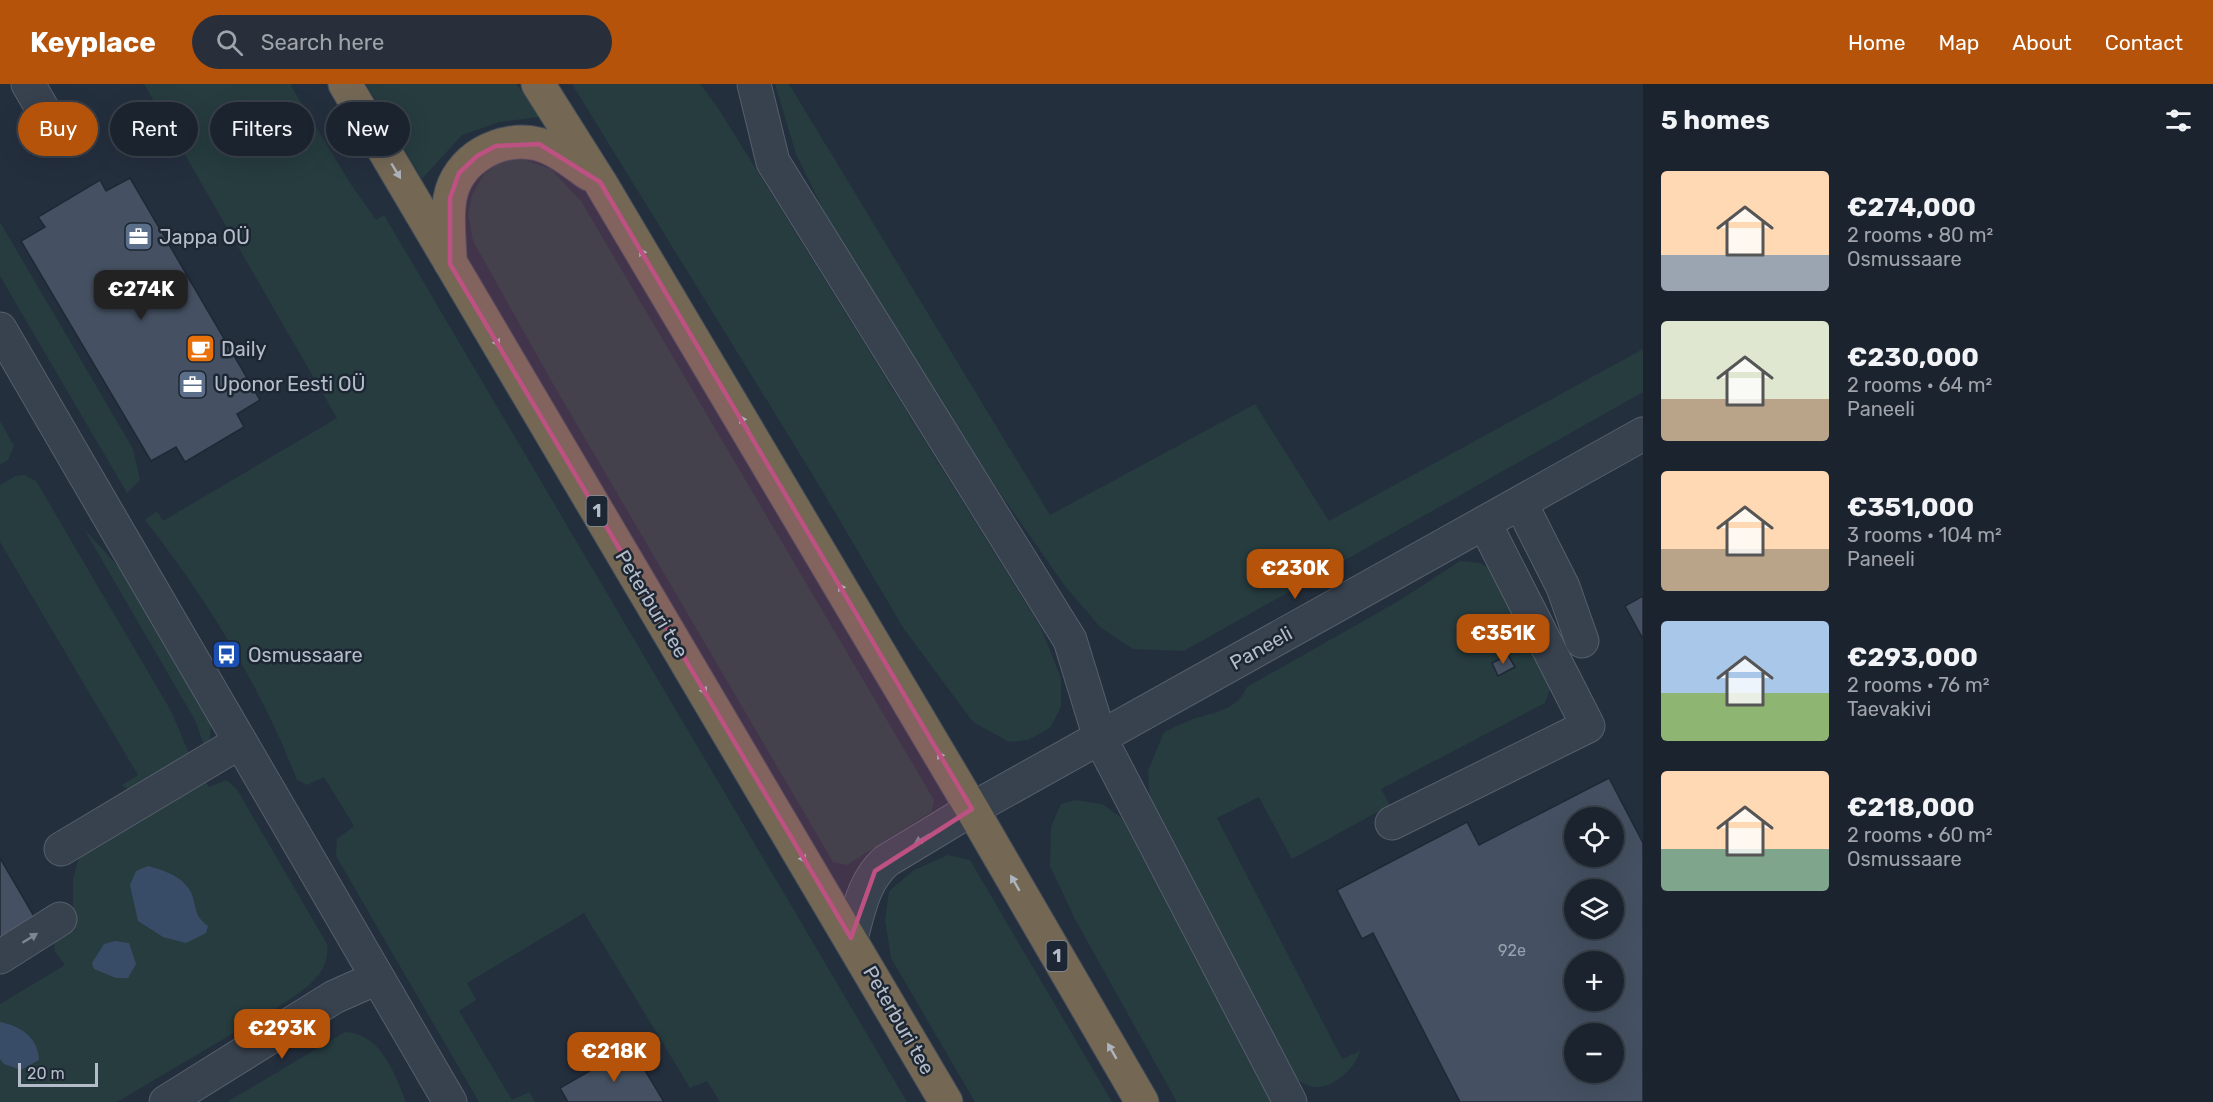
<!DOCTYPE html>
<meta charset="utf-8">
<style>
:root{--surface:#1b232e;--page:#282f3a;--text:#f1f3f6;--muted:#a0a4aa;--line:#39404a;--accent:#b45309}
body{margin:0;font-family:Rubik,sans-serif;background:var(--page);color:var(--text);height:100vh;display:flex;flex-direction:column;font-size:22px;white-space:nowrap}
*{box-sizing:border-box;margin:0}
p{font-size:20px;color:var(--muted)}
.icon{flex:none;width:33px;height:33px;fill:none;stroke:currentColor;stroke-width:2;stroke-linecap:round;stroke-linejoin:round}
.map{position:relative;flex:1;overflow:hidden}
.sheet{display:flex;flex-direction:column;background:var(--surface);width:570px}
.sheet>*{flex:none}
.hud{position:absolute;left:18px;top:18px;width:570px;height:54px;display:flex;gap:12px}
.controls{position:absolute;left:1564px;top:723px;display:grid;gap:12px}
.controls a{display:grid;place-items:center;width:60px;height:60px;border-radius:50%;background:var(--surface);box-shadow:0 6px 24px #0002,0 0 0 2px var(--line);font-size:30px}
.scale{position:absolute;left:18px;bottom:15px;width:80px;box-sizing:border-box;padding-left:6px;border:3px solid #b4bcc9;border-top:0;font-size:16px;line-height:21px;white-space:nowrap;color:#b4bcc9;-webkit-text-stroke:4px #1d2633;paint-order:stroke}
.price{position:absolute;translate:-50% -51px;padding:0 14px;border-radius:12px;background:var(--accent);color:#fff;font-size:20px;line-height:39px;filter:drop-shadow(0 2px 3px #0008)}
.price::after{content:'';position:absolute;left:50%;top:36px;width:18px;height:14px;margin-left:-9px;background:inherit;clip-path:polygon(0 0,100% 0,50% 100%)}
.price.on{background:#222;color:#fff}
ul{padding:0;list-style:none}
li{display:flex;align-items:center;gap:18px;height:150px;padding:0 18px}
li span{display:grid;place-items:center;flex:none;width:168px;height:120px;border-radius:6px;color:#555}
li>.icon{margin-inline-start:auto}
span .icon{width:72px;height:72px;fill:#fffc;stroke-width:1}
li b{font-size:26px}
h2{display:flex;justify-content:space-between;align-items:center;height:72px;padding:0 18px;font-size:26px}
.tag{padding:0 21px;border-radius:27px;background:var(--surface);box-shadow:0 6px 24px #0002,0 0 0 2px var(--line);font-size:21px;line-height:54px}
.tag.on{background:var(--accent);color:#fff}
header{display:flex;align-items:center;gap:36px;box-sizing:border-box;height:84px;padding:0 30px;background:var(--accent);color:#fff}
header strong{font-size:28px}
nav{display:flex;gap:33px;margin-inline-start:auto;font-size:21px}
.search{width:420px;height:54px;background:var(--page);display:flex;align-items:center;gap:15px;box-sizing:border-box;padding:0 21px;border-radius:33px;color:var(--muted);font-size:22px}
main{display:flex;flex:1;min-height:0}
.map>svg:first-child{display:block}
</style>
<header>
<strong>Keyplace</strong>
<div class="search"><svg class="icon" aria-label="search" viewBox="0 0 24 24"><circle cx="10" cy="10" r="6"/><path d="M15 15l6 6"/></svg>Search here</div>
<nav><a>Home</a><a>Map</a><a>About</a><a>Contact</a></nav>
</header>
<main>
<div class="map">
<svg width="1643" height="1018" viewBox="0 0 1643 1018">
<rect width="100%" height="100%" fill="#242f3e"/>
<g fill="#263c3f">
<path d="M144,0H290L352,102L376,136L384,131L907,1018H720L707,997L690,1004L584,829L467,899L476,916L459,927L512,1016L529,1008L535,1018H479L336,772L337,755L354,742L324,693L307,701L297,696C261,603 207,515 145,436L157,427L163,437L337,334Z"/>
<polygon points="366,0 517,0 539,33 500,38 462,51 422,95"/>
<polygon points="572,0 700,0 718,24 1041,544 1061,594 1061,623 1050,644 1028,656 1009,658 973,638 904,545 814,393"/>
<polygon points="775,0 789,0 1050,431 1255,320 1329,437 1643,265 1643,308 1184,567 1133,565 1100,543 1065,502 1002,412 885,234 834,148 796,70"/>
<polygon points="520,74 551,85 581,117 934,716 932,727 847,781 833,778 552,298 473,157 468,130 472,111 484,90 500,78"/>
<polygon points="0,138 133,365 140,396 127,409 0,192"/>
<polygon points="0,337 14,362 8,376 0,381"/>
<polygon points="24,391 36,397 171,627 191,674 130,707 122,701 138,691 0,458 0,401 16,392"/>
<polygon points="84,445 123,488 211,640 210,655 205,664 195,636"/>
<path d="M1460,477L1480,479L1496,488L1550,592V605L1545,619L1381,705L1390,721L1292,775L1259,713L1217,734L1342,975L1360,967C1356,983 1334,1004 1317,1003C1306,1003 1299,997 1291,990L1150,721L1148,687L1164,648C1176,643 1188,636 1200,633C1220,627 1238,624 1247,603L1402,515Z"/>
<path d="M202,693L209,703L226,696L236,704L327,860C331,888 307,904 286,918L117,1018H0V920L65,881L55,868L53,856L73,831V795L79,773Z"/>
<polygon points="1075,716 1102,720 1122,734 1271,1018 1177,1018 1075,835 1050,782 1051,743 1061,720"/>
<polygon points="948,771 970,776 1112,1018 975,1018 891,874 885,836 889,807 914,786"/>
<path d="M345,948C381,950 394,988 406,1018H227Z"/>
</g>
<g fill="#394c67">
<path d="M148,782C162,786 180,791 189,805C198,819 191,830 208,842L206,849L186,859L163,853L138,837L130,801L136,787Z"/>
<polygon points="115,857 129,859 136,880 128,894 116,894 94,885 92,879 104,860"/>
<path d="M0,938C21,942 38,954 39,976L21,986L4,980L0,975Z"/>
</g>
<g fill="#455162" stroke="#1f2835" stroke-width="1.5" fill-rule="evenodd">
<polygon points="130,94 260,316 237,330 244,343 185,378 176,363 151,377 21,157 45,143 38,133 100,96 106,107"/>
<polygon points="1643,512 1643,555 1625,522"/>
<polygon points="1508,571 1515,583 1498,592 1492,579"/>
<path d="M1609,694L1643,759V1018H1460L1373,849L1362,855L1337,806L1467,738L1479,761ZM1575,734H1614V772H1575ZM1575,806H1614V844H1575ZM1575,878H1614V916H1575ZM1575,950H1614V988H1575Z"/>
<polygon points="0,774 38,839 0,861"/>
<polygon points="631,963 664,1018 568,1018 560,1004"/>
</g>
<g fill="none" stroke-linecap="round" stroke-linejoin="round">
<defs>
<g id="minor">
<polyline points="28,0 49,36"/>
<polyline points="754,0 773,78 1070,556 1100,654 1290,1018"/>
<polyline points="0,245 450,1018"/>
<polyline points="1521,420 1563,503 1582,557"/>
<polyline points="1392,739 1588,642 1485,440"/>
<polyline points="61,765 240,658"/>
<path d="M851,854C859,826 863,798 886,777L972,725L1643,350"/>
<polyline points="0,873 60,835"/>
<polyline points="166,1018 334,913 377,894"/>
</g>
<g id="highway">
<polyline points="345,0 946,1018"/>
<polyline points="538,0 600,98 972,725 1142,1018"/>
<path d="M450,178C450,158 446,135 450,114C457,75 500,51 538,60C557,65 573,79 589,90"/>
</g>
</defs>
<use href="#minor" stroke="#565f6c" stroke-width="35"/>
<use href="#highway" stroke="#434c59" stroke-width="35"/>
<use href="#minor" stroke="#38414e" stroke-width="33"/>
<use href="#highway" stroke="#746855" stroke-width="33"/>
</g>
<defs><path id="oneway-solid" d="M-6-.8H1V-3.2L6.5 0L1 3.2V.8H-6Z" transform="scale(1.5)"/></defs>
<g fill="#aeb4bd">
<use href="#oneway-solid" transform="translate(396 87) rotate(59)"/>
<use href="#oneway-solid" transform="translate(644 172) rotate(-121)"/>
<use href="#oneway-solid" transform="translate(495 255) rotate(59)"/>
<use href="#oneway-solid" transform="translate(744 339) rotate(-121)"/>
<use href="#oneway-solid" transform="translate(843 507) rotate(-121)"/>
<use href="#oneway-solid" transform="translate(702 603) rotate(59)"/>
<use href="#oneway-solid" transform="translate(942 675) rotate(-121)"/>
<use href="#oneway-solid" transform="translate(801 771) rotate(59)"/>
<use href="#oneway-solid" transform="translate(1015 799) rotate(-120)"/>
<use href="#oneway-solid" transform="translate(1112 967) rotate(-120)"/>
</g>
<g fill="#7c8592">
<use href="#oneway-solid" transform="translate(922 755) rotate(149)"/>
<use href="#oneway-solid" transform="translate(30 854) rotate(-32)"/>
</g>
<path fill="#bd5182" fill-opacity="0.2" stroke="#bd5182" stroke-width="4.5" stroke-linejoin="round" d="M539,60L600,98L972,725L875,787L851,854L450,180V114L459,89L477,72L496,62Z"/>
<defs>
<symbol id="office-square" viewBox="-11 -11 22 22"><rect x="-9" y="-9" width="18" height="18" rx="4" fill="#5c6f8a" stroke="#1d2633"/><path d="M-6-3h4V-5.5h4V-3h4V5H-6ZM-1-4.5V-3h2v-1.5ZM-6 0V1H6V0Z" fill="#fff"/></symbol>
<symbol id="cafe-square" viewBox="-11 -11 22 22"><rect x="-9" y="-9" width="18" height="18" rx="4" fill="#e8710a" stroke="#1d2633"/><path d="M-5.5-4.5H6V0H3Q3 3.5 0 3.5H-2.5Q-5.5 3.5-5.5 0ZM3-3.2v2h1.7v-2ZM-6 4.5H4V6H-6Z" fill="#fff"/></symbol>
<symbol id="bus-square" viewBox="-11 -11 22 22"><rect x="-9" y="-9" width="18" height="18" rx="4" fill="#1a4fb4" stroke="#1d2633"/><path d="M-5-6H5V4H4V6H2V4H-2V6H-4V4H-5ZM-3.5-4V0h7V-4ZM-3.5 1.2v1.5H-2V1.2ZM2 1.2v1.5H3.5V1.2Z" fill="#fff"/></symbol>
</defs>
<g fill-rule="evenodd">
<use href="#office-square" x="122" y="136" width="33" height="33"/>
<use href="#cafe-square" x="184" y="248" width="33" height="33"/>
<use href="#office-square" x="176" y="284" width="33" height="33"/>
<use href="#bus-square" x="210" y="554" width="33" height="33"/>
</g>
<g text-anchor="middle" dominant-baseline="central" stroke-width="5" stroke-linejoin="round" paint-order="stroke">
<g font-size="16" fill="#98a1af">
<text x="1512" y="866">92e</text>
</g>
<g fill="#1d2633" stroke="#878f9c" stroke-width="1.5">
<rect x="586.5" y="412" width="21" height="30" rx="4.5"/>
<rect x="1046.5" y="857" width="21" height="30" rx="4.5"/>
</g>
<g font-size="18" font-weight="bold" fill="#b4bcc9">
<text x="597" y="427">1</text>
<text x="1057" y="872">1</text>
</g>
<g font-size="20" fill="#b4bcc9" stroke="#1d2633" text-anchor="start">
<text x="159" y="153">Jappa OÜ</text>
<text x="221" y="265">Daily</text>
<text x="214" y="300">Uponor Eesti OÜ</text>
<text x="248" y="571">Osmussaare</text>
</g>
<g font-size="20" fill="#b4bcc9" stroke="#1d2633">
<text transform="translate(652 520) rotate(59)">Peterburi tee</text>
<text transform="translate(1261 564) rotate(-29)">Paneeli</text>
<text transform="translate(899 936) rotate(60)">Peterburi tee</text>
</g>
</g>
</svg>
<div class="controls">
<a><svg class="icon" aria-label="locate" viewBox="0 0 24 24"><circle cx="12" cy="12" r="6"/><path d="M12 2v4M12 18v4M2 12h4M18 12h4"/></svg></a>
<a><svg class="icon" aria-label="layers" viewBox="0 0 24 24"><path d="M12 4l9 5-9 5-9-5zM3 14l9 5 9-5"/></svg></a>
<a>+</a>
<a>−</a>
</div>
<div class="scale">20 m</div>
<b class="price on" style="left:141px;top:237px">€274K</b>
<b class="price" style="left:1295px;top:516px">€230K</b>
<b class="price" style="left:1503px;top:581px">€351K</b>
<b class="price" style="left:282px;top:976px">€293K</b>
<b class="price" style="left:614px;top:999px">€218K</b>
<div class="hud">
<a class="tag on">Buy</a>
<a class="tag">Rent</a>
<a class="tag">Filters</a>
<a class="tag">New</a>
</div>
</div>
<section class="sheet">
<h2>5 homes<svg class="icon" aria-label="filters" viewBox="0 0 24 24"><path d="M4 7h16M4 17h16"/><circle cx="9" cy="7" r="2"/><circle cx="15" cy="17" r="2"/></svg></h2>
<ul>
<li><span style="background:linear-gradient(#ffd9b3 70%,#9aa5b1 0)"><svg class="icon" aria-label="home" viewBox="0 0 24 24"><path d="M3 11l9-7 9 7M6 9v11h12V9"/></svg></span><div><b>€274,000</b><p>2 rooms · 80 m²</p><p>Osmussaare</p></div></li>
<li><span style="background:linear-gradient(#dfe7d0 65%,#b9a48a 0)"><svg class="icon" aria-label="home" viewBox="0 0 24 24"><path d="M3 11l9-7 9 7M6 9v11h12V9"/></svg></span><div><b>€230,000</b><p>2 rooms · 64 m²</p><p>Paneeli</p></div></li>
<li><span style="background:linear-gradient(#ffd9b3 65%,#b9a48a 0)"><svg class="icon" aria-label="home" viewBox="0 0 24 24"><path d="M3 11l9-7 9 7M6 9v11h12V9"/></svg></span><div><b>€351,000</b><p>3 rooms · 104 m²</p><p>Paneeli</p></div></li>
<li><span style="background:linear-gradient(#a9c7e8 60%,#8fb573 0)"><svg class="icon" aria-label="home" viewBox="0 0 24 24"><path d="M3 11l9-7 9 7M6 9v11h12V9"/></svg></span><div><b>€293,000</b><p>2 rooms · 76 m²</p><p>Taevakivi</p></div></li>
<li><span style="background:linear-gradient(#ffd9b3 65%,#7fa58c 0)"><svg class="icon" aria-label="home" viewBox="0 0 24 24"><path d="M3 11l9-7 9 7M6 9v11h12V9"/></svg></span><div><b>€218,000</b><p>2 rooms · 60 m²</p><p>Osmussaare</p></div></li>
</ul>
</section>
</main>
